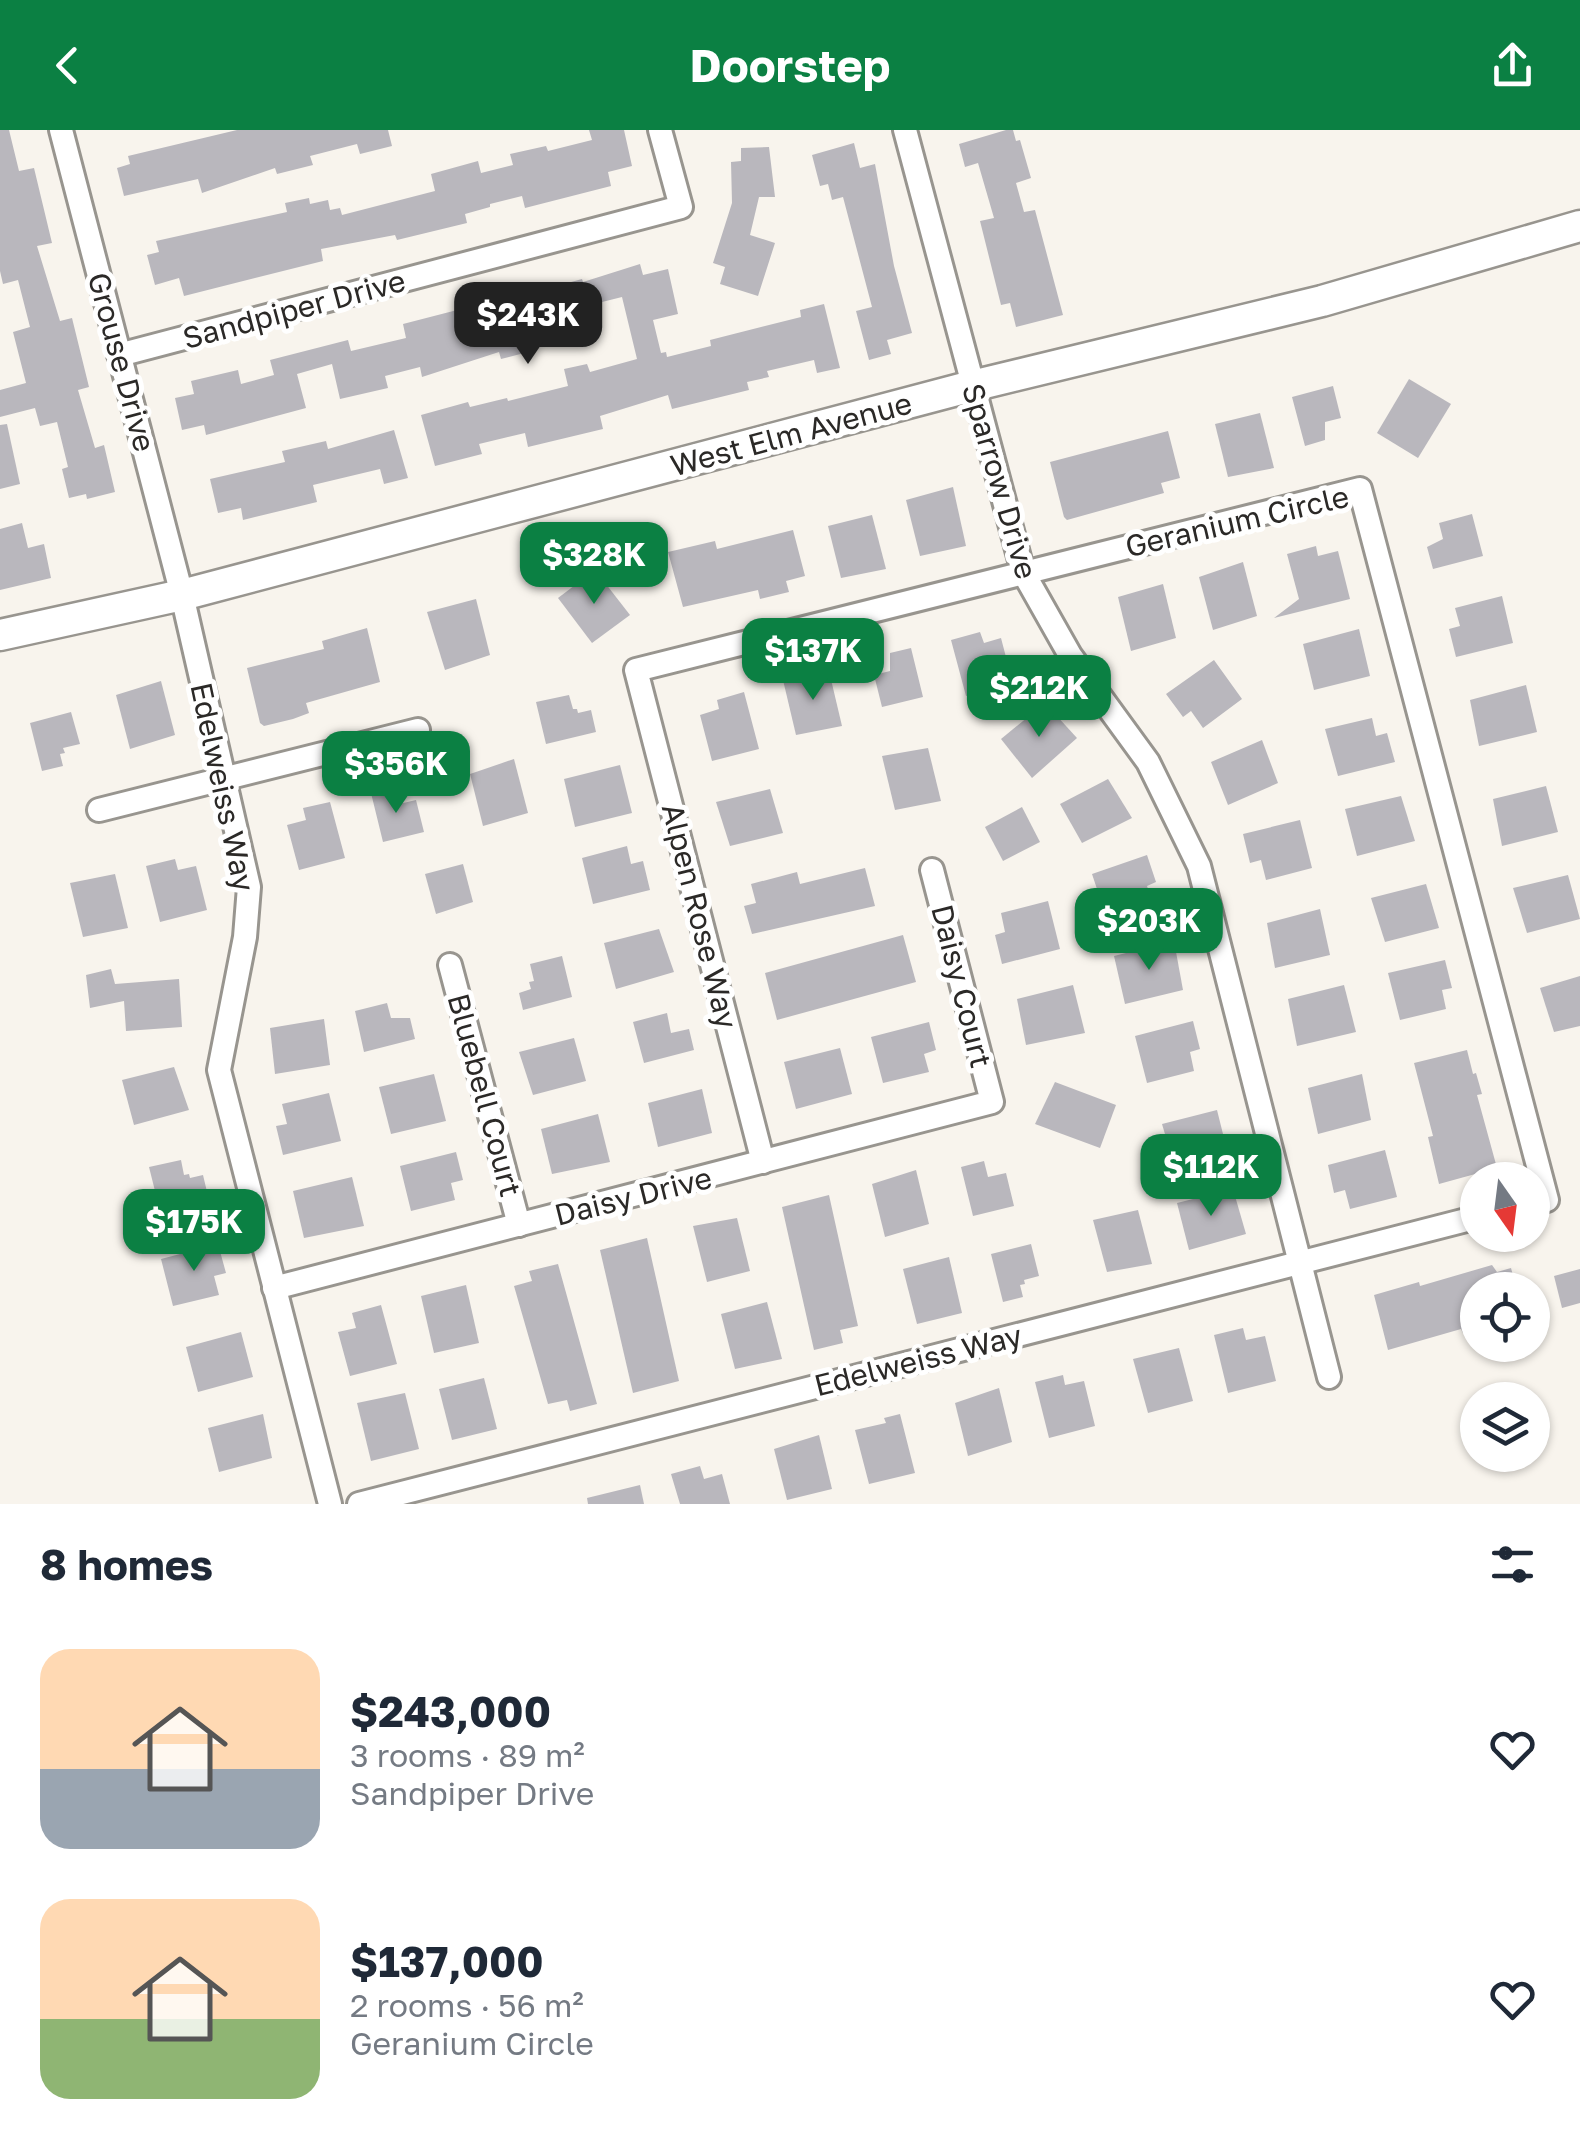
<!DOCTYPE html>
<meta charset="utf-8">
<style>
:root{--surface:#fff;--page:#f6f6f7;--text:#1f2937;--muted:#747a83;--accent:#0b8043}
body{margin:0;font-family:"Golos Text",sans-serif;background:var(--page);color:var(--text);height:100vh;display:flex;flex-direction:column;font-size:38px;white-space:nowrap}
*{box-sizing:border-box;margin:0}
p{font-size:32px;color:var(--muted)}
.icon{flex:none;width:55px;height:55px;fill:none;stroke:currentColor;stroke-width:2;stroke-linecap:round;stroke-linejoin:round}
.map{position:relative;height:1374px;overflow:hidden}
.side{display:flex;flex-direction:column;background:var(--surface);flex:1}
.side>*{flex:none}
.needle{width:65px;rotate:166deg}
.tools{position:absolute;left:1460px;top:1032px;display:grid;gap:20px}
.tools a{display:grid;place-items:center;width:90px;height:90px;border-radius:50%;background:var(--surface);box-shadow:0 2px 8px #0004;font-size:50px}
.price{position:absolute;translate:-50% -85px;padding:0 22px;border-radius:20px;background:var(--accent);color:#fff;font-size:32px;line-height:65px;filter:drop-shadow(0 2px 5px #0008)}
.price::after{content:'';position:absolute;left:50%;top:60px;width:30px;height:22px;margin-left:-15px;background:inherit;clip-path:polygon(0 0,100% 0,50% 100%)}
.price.active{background:#222;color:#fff}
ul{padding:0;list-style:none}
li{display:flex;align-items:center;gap:30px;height:250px;padding:0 40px}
li span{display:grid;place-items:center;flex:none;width:280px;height:200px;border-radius:30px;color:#555}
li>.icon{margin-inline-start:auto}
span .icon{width:120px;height:120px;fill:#fffc;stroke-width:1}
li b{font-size:42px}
h2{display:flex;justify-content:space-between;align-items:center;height:120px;padding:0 40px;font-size:42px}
header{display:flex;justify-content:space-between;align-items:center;height:130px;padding:0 40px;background:var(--accent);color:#fff;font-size:45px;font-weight:700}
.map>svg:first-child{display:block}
</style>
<header><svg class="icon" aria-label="back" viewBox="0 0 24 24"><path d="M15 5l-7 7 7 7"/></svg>Doorstep<svg class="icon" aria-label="share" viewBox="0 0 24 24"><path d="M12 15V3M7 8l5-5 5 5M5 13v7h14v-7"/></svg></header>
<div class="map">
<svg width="1580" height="1374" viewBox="0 0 1580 1374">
<rect width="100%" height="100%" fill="#f8f4ed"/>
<g fill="#b9b7bd">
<polygon points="0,0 9,0 19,41 34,38 52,113 37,116 60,191 72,188 89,257 78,260 95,318 104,315 115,362 87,369 86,364 69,368 62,339 68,337 57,292 40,296 35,278 0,287 0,260 26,253 13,202 30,197 18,150 3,154 0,141"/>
<polygon points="237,0 388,0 392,16 360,24 357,14 310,26 313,35 277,44 275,38 202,63 198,49 124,66 117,38 130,34 128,26"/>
<polygon points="589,0 624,0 632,36 608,42 611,56 525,78 522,66 490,74 490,77 465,84 467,93 397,110 395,105 321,119 323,131 184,166 179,148 155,155 147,125 159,122 156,111 287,82 285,73 309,68 310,74 328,70 330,80 340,78 342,85 435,61 431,44 478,31 481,43 513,35 510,24 546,16 548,21 592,10"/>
<polygon points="1006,0 1013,0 1016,11 1020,10 1031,48 1016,53 1024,82 1035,80 1063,185 1016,197 1010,173 1001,175 980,91 994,88 978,33 965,37 959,14"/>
<polygon points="854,13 860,38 875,34 894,136 912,203 887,210 891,224 869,230 856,181 872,177 843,67 832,70 828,54 820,56 812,25"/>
<polygon points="769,17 775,67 759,67 750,105 775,113 758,166 720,154 725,137 713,133 732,73 731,32 741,31 741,18"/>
<polygon points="640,134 643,145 668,139 678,184 653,190 661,223 666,222 667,227 711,216 710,210 801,187 800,180 824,174 840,238 817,243 814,230 767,241 769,247 747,252 749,260 672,279 668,265 600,286 603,299 528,317 525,303 479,314 482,324 435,336 421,285 468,272 470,277 507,268 508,271 568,256 564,239 587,234 590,242 637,229 622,167 590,175 593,186 528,203 532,221 501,229 499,222 422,247 420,237 385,246 388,258 340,269 332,234 297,244 306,278 206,305 204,295 182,300 175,268 194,264 191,251 238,240 241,254 274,245 270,230 348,210 351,221 406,208 403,194 492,171 495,183 541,171 555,164 553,157 582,149 583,152"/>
<polygon points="1409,249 1451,274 1418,328 1377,303"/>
<polygon points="1333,256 1341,288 1325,292 1325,310 1305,316 1292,267"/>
<polygon points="1260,283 1274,338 1228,347 1215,294"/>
<polygon points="7,294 20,354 0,359 0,295"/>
<polygon points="394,300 408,348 384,354 380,339 313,355 317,372 243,390 241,378 218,383 210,349 285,332 282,321 326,311 328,319"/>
<polygon points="1168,301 1180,348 1161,353 1164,363 1067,390 1064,387 1050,332"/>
<polygon points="953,357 966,416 920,426 906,370"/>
<polygon points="1472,384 1483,426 1433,439 1427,417 1443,409 1439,393"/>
<polygon points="872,385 886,439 841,448 828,396"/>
<polygon points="22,393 28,418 44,414 51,448 0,460 0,399"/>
<polygon points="793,400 805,446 786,451 789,462 760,469 758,460 683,477 668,422 715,411 717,419"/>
<polygon points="1316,416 1318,426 1338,421 1350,469 1274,488 1299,469 1287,424"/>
<polygon points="1243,432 1257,486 1213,500 1199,447"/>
<polygon points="595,440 630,485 592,513 558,468"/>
<polygon points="1163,454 1176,508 1131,521 1118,467"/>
<polygon points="1502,466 1513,513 1456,527 1449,499 1460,496 1455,478"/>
<polygon points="476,469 490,525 445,540 427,482"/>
<polygon points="367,498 380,552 306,573 309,583 293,589 264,596 260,593 247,538 324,519 322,511"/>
<polygon points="1359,499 1370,546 1314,560 1303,514"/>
<polygon points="980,502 984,513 1001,508 1013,554 966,566 951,510"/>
<polygon points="911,518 923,567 882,577 874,545 890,541 890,523"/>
<polygon points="1214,530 1242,569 1203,598 1191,581 1183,587 1166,564"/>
<polygon points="829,541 842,596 796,605 783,550"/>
<polygon points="161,551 175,605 130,619 116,565"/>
<polygon points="1526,555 1537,602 1479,616 1470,570"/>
<polygon points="744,562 759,619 712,631 700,585 719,579 717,570"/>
<polygon points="569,565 573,579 577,579 578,583 591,580 596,602 546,614 536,572"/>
<polygon points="1045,573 1077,608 1032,648 1001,609"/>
<polygon points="71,582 80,614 63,618 65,623 60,624 63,636 42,641 30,593"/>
<polygon points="1372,588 1376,606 1387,603 1395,632 1338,646 1325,599"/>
<polygon points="1262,610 1278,653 1228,675 1211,632"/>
<polygon points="928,618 941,671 895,680 882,626"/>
<polygon points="514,629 528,683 483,696 470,644"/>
<polygon points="620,635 632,683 575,697 564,649"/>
<polygon points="1108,649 1132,688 1082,713 1060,674"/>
<polygon points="1546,656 1558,702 1502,716 1493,669"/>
<polygon points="391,658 394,671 398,670 399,674 416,670 424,702 383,712 371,663"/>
<polygon points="770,659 783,703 730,716 716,672"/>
<polygon points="1401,666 1415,711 1357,726 1345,679"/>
<polygon points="330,672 345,728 299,740 287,695 306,690 303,678"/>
<polygon points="1022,677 1040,712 1003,731 985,697"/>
<polygon points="1300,690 1312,738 1266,750 1261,730 1250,733 1243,704"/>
<polygon points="627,716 631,734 643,731 650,760 593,774 582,728"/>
<polygon points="1147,725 1156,752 1147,756 1153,774 1107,789 1092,744"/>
<polygon points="175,729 178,740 196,736 207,780 160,792 146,736"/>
<polygon points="463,734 473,772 436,784 425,744"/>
<polygon points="865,738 875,776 752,804 744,776 756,773 751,754 797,742 800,754"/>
<polygon points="115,744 128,798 83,807 70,753"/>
<polygon points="1568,745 1580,789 1527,803 1513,758"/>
<polygon points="1426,754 1439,798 1385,812 1371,768"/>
<polygon points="1048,771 1060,819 1002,834 995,805 1005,802 1001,783"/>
<polygon points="1320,779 1330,825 1275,838 1267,793"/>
<polygon points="659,799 674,842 616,859 604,813"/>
<polygon points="903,805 916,852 777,890 765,843"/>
<polygon points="1174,811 1183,860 1125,874 1114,826"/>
<polygon points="562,826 572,867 523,880 519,863 531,859 529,852 534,851 530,834"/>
<polygon points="1445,830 1452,858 1442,860 1446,879 1400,890 1388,843"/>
<polygon points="111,839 115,854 179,849 182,897 126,901 124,871 90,878 86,845"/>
<polygon points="1580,846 1580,896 1554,902 1540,858"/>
<polygon points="1073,855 1085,903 1026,915 1017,869"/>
<polygon points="1344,855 1356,902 1297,916 1288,869"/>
<polygon points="387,873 391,888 410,888 415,909 364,922 355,881"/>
<polygon points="667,883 671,903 689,899 694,920 644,933 633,892"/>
<polygon points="324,889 330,935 275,944 270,898"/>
<polygon points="1193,891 1200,919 1190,922 1194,941 1147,953 1135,906"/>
<polygon points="929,892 936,920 924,924 929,942 883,953 871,907"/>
<polygon points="574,908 586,951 533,965 519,922"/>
<polygon points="840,918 852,964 796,979 784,932"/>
<polygon points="1467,920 1473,944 1476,943 1482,964 1477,965 1497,1038 1439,1054 1428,1007 1433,1006 1414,933"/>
<polygon points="174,937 189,980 134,995 122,950"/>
<polygon points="434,944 446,991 391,1004 379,957"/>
<polygon points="1362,944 1371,990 1318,1004 1308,958"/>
<polygon points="1055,952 1116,975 1100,1018 1035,994"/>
<polygon points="702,959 712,1003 658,1017 648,973"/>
<polygon points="329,963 341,1011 283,1025 276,996 287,994 282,974"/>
<polygon points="1217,980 1228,1024 1175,1038 1162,994"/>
<polygon points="598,984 610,1032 552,1044 541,999"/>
<polygon points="1385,1020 1397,1067 1350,1079 1345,1060 1334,1063 1328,1035"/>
<polygon points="456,1022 463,1050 451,1053 455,1070 411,1081 400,1036"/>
<polygon points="181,1030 184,1045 189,1044 190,1048 203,1045 208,1066 159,1077 149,1037"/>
<polygon points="984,1031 988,1047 1006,1043 1014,1076 973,1086 961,1037"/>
<polygon points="916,1040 929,1094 885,1107 872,1054"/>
<polygon points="352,1047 364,1096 304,1108 293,1061"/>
<polygon points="1233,1059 1246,1104 1189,1120 1177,1073"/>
<polygon points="829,1065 858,1196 840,1200 843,1213 814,1220 782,1077"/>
<polygon points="1138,1080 1152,1134 1107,1142 1093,1090"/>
<polygon points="737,1088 750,1141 707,1152 693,1096"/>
<polygon points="647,1108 679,1251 633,1263 600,1120"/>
<polygon points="218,1114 226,1143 214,1146 219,1165 173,1176 161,1129"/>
<polygon points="1031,1114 1039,1146 1024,1150 1025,1154 1020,1155 1023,1167 1003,1172 991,1124"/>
<polygon points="949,1127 962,1183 917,1194 903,1139"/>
<polygon points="558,1134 597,1274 570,1281 567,1270 548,1274 514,1156 532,1151 529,1141"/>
<polygon points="1492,1135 1497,1142 1511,1138 1517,1160 1478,1160 1478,1200 1463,1203 1461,1199 1388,1220 1374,1165 1419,1152 1420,1156"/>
<polygon points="1580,1139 1580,1173 1562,1178 1554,1146"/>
<polygon points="466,1155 479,1213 434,1223 421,1166"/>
<polygon points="767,1172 782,1229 735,1239 721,1184"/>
<polygon points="381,1175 397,1234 350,1246 338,1202 356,1198 352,1183"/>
<polygon points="1243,1198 1246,1210 1265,1206 1276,1251 1228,1263 1214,1205"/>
<polygon points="241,1202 253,1247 198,1262 186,1217"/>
<polygon points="1179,1218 1193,1271 1148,1283 1133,1229"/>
<polygon points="1063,1245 1065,1255 1084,1251 1095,1296 1049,1308 1035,1252"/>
<polygon points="484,1248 497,1299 452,1310 439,1259"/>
<polygon points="999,1258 1012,1312 968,1326 955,1273"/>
<polygon points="405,1263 419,1319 371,1331 357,1273"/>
<polygon points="263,1284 272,1328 219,1342 208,1298"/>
<polygon points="900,1284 915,1343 869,1354 855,1300 886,1293 884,1288"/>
<polygon points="819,1305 832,1359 787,1370 774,1319"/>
<polygon points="700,1336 704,1349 722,1344 730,1374 680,1374 671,1344"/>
<polygon points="640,1355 644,1374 588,1374 587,1368"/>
</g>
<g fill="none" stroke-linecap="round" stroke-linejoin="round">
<defs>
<g id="street">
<polyline points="61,0 182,465 249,757 245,807 219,940 330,1374"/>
<polyline points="905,0 1023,442 1070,525 1148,632 1199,736 1329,1247"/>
<polyline points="119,225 681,77 660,0"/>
<polyline points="99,680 418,600"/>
<polyline points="450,835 519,1095"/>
<polyline points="763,1032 636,540 1360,359 1547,1070 1532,1074"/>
<polyline points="274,1158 992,972 932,740"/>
<polyline points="359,1374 1478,1087"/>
</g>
<polyline id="secondary" points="0,505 182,465 972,256 1322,171 1580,96"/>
</defs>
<use href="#street" stroke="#98958f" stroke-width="28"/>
<use href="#secondary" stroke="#98958f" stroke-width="35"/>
<use href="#street" stroke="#fff" stroke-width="22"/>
<use href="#secondary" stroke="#fff" stroke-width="30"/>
</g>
<g text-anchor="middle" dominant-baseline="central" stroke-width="10" stroke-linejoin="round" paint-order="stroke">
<g font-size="30" fill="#2b2927" stroke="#fff">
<text transform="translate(294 179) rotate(-15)">Sandpiper Drive</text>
<text transform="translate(122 232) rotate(75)">Grouse Drive</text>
<text transform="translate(791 304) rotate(-15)">West Elm Avenue</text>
<text transform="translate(1000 351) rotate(74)">Sparrow Drive</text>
<text transform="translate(1237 391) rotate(-13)">Geranium Circle</text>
<text transform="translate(223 657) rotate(78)">Edelweiss Way</text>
<text transform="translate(700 786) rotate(76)">Alpen Rose Way</text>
<text transform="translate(962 856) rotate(76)">Daisy Court</text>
<text transform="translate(485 965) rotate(75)">Bluebell Court</text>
<text transform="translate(633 1066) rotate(-14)">Daisy Drive</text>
<text transform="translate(918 1230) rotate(-14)">Edelweiss Way</text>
</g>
</g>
</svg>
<div class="tools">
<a><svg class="needle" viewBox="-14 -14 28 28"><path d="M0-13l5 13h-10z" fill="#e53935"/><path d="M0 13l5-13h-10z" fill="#747a83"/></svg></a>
<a><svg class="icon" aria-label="locate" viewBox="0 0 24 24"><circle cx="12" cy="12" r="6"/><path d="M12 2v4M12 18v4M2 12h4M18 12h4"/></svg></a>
<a><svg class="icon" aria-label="layers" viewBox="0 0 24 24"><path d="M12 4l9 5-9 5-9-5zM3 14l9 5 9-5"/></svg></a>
</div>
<b class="price active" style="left:528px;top:237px">$243K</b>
<b class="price" style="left:594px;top:477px">$328K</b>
<b class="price" style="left:813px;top:573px">$137K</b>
<b class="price" style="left:1039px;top:610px">$212K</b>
<b class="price" style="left:396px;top:686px">$356K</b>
<b class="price" style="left:1149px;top:843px">$203K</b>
<b class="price" style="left:1211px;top:1089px">$112K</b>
<b class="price" style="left:194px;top:1144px">$175K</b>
</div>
<section class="side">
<h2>8 homes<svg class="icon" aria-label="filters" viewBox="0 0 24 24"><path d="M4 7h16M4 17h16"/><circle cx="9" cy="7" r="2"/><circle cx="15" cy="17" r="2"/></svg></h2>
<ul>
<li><span style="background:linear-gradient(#ffd9b3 60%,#9aa5b1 0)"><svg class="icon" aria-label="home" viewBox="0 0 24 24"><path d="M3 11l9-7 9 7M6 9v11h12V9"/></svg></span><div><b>$243,000</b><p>3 rooms · 89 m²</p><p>Sandpiper Drive</p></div><svg class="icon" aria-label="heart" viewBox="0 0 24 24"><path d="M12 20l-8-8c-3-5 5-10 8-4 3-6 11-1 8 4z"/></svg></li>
<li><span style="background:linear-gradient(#ffd9b3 60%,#8fb573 0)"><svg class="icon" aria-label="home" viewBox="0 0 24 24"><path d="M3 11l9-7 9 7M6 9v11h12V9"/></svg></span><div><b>$137,000</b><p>2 rooms · 56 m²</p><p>Geranium Circle</p></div><svg class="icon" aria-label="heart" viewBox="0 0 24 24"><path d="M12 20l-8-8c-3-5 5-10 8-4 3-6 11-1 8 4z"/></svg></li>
</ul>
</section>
